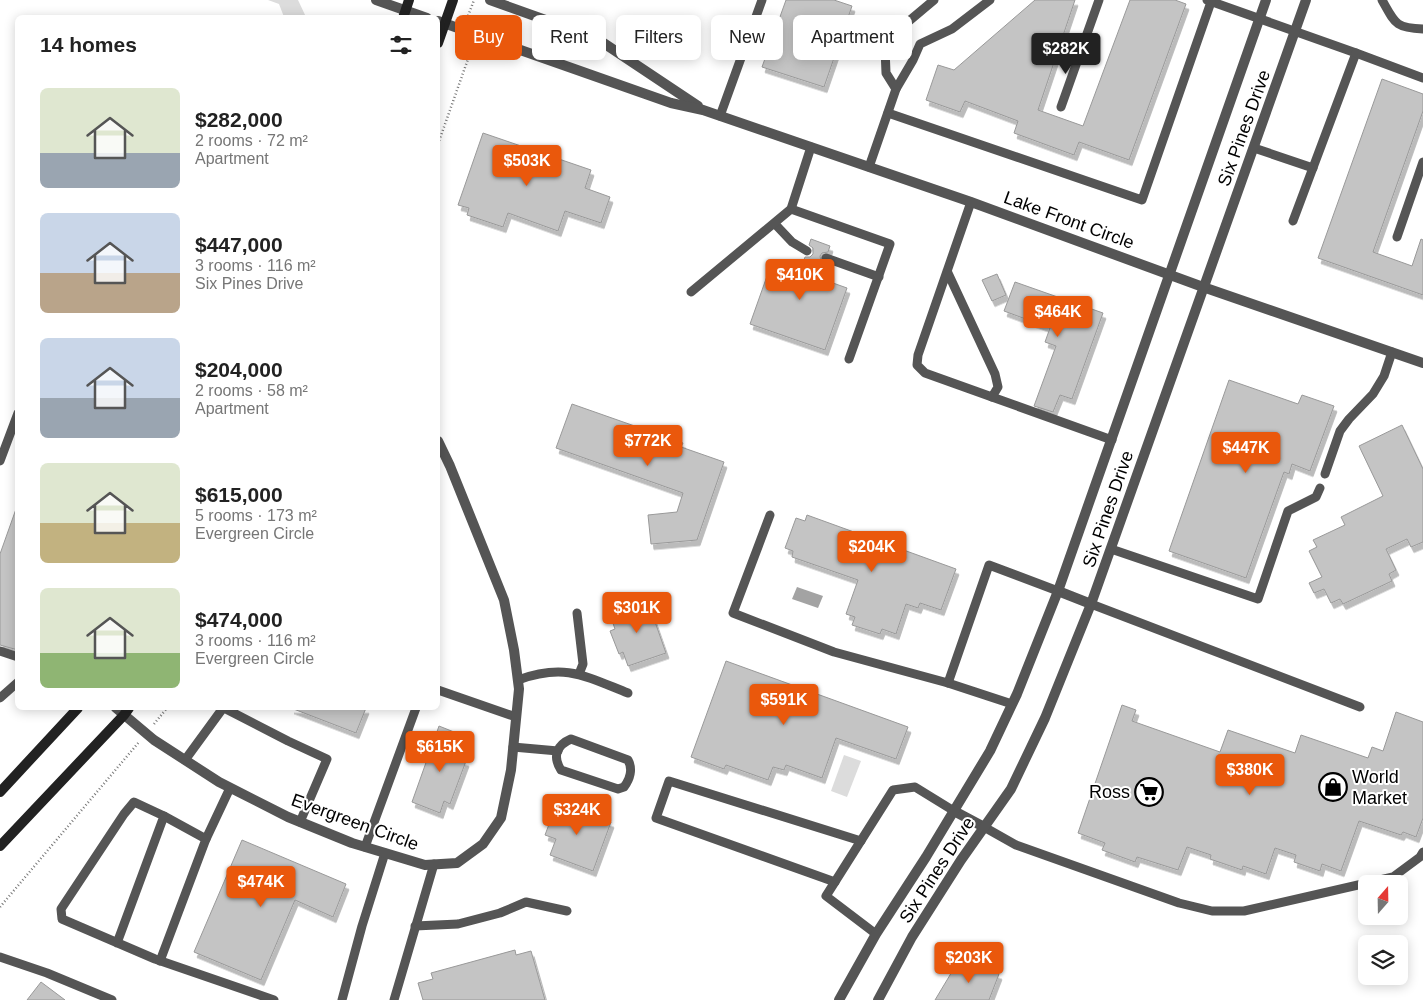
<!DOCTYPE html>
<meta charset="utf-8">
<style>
:root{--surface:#fff;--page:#f6f6f6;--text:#222;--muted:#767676;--accent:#ea580c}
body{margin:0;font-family:Arial,sans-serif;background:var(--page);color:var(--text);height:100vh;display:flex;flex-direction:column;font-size:19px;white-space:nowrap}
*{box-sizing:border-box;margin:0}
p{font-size:16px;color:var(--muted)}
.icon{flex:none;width:28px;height:28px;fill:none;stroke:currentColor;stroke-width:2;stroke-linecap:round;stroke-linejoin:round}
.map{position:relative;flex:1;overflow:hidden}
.drawer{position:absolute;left:15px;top:15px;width:425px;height:695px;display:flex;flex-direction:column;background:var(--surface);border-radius:8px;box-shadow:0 2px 12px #0003}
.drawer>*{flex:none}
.top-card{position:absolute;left:455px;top:15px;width:475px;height:45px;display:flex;gap:10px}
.needle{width:32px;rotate:20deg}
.controls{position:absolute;left:1358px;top:875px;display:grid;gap:10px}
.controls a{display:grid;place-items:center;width:50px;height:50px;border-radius:8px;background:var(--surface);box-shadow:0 2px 12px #0003;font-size:25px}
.price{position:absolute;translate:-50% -42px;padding:0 11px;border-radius:5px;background:var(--accent);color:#fff;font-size:16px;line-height:32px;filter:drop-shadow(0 1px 2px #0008)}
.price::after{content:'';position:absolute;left:50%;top:30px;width:15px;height:11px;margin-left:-8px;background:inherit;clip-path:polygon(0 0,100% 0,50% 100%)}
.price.active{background:#222;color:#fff}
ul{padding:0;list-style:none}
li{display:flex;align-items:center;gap:15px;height:125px;padding:0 25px}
li span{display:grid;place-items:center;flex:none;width:140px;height:100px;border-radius:8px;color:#555}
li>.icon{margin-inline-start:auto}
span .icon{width:60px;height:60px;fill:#fffc;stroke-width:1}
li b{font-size:21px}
h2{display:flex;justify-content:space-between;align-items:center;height:60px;padding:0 25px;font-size:21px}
.chip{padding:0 18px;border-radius:8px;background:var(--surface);box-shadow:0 2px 12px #0003;font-size:18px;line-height:45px}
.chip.active{background:var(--accent);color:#fff}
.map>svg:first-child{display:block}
</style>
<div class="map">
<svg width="1423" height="1000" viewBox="0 0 1423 1000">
<defs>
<filter id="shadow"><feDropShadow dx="3" dy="5.5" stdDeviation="0" flood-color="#0004"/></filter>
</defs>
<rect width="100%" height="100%" fill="#fff"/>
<g fill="#dcdcdc">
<polygon points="268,0 298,0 306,17 284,17 279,4"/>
<polygon points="844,755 861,761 847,797 831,791"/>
</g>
<polygon fill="#a3a3a3" points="797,587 823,596 818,608 792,599"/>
<g fill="#c4c4c4" stroke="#999" filter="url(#shadow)">
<polygon points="786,0 834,0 852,6 824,87 762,67"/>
<polygon points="1035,0 1075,0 1038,110 1083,126 1130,0 1175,0 1186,4 1129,160 1079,142 1074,155 1014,133 1018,121 965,101 960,112 926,100 938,65 954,70"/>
<polygon points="1382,79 1423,94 1423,111 1373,252 1412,266 1421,239 1423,240 1423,295 1318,258"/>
<polygon points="483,133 591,170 585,188 610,197 601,223 565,211 558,231 508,213 503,227 467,215 469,208 458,205"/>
<polygon points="811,239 830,246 828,252 822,253 820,256 821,262 824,264 819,278 847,288 825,350 750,324 772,262 800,271 805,257 810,257 813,254 813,248 809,245"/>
<polygon points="997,274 1006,295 992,301 982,280"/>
<polygon points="1015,282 1103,313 1072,399 1060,395 1053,412 1034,406 1056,346 1045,342 1050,328 1004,311"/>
<polygon points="1229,380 1298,404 1302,395 1334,406 1310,471 1292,464 1289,474 1284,472 1246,578 1169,551"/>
<polygon points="572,404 683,443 681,447 724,462 697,540 651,544 648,515 677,512 683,493 556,448"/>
<polygon points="1402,425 1423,469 1423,542 1411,547 1407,539 1386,549 1396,570 1389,574 1392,581 1343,604 1340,599 1331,603 1324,589 1314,593 1309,583 1322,577 1309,551 1317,547 1313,540 1345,525 1341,517 1383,496 1359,446"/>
<polygon points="16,509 18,510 18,650 0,645 0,554"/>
<polygon points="807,515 956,569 941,610 920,603 918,608 906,604 896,634 882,629 880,634 852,625 855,617 846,614 858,580 792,557 793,551 785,548 796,518 805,521"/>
<polygon points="648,602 666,653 628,666 623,652 619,654 610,631 615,629 610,615"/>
<polygon points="726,661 908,727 896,759 836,738 822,778 786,765 784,770 773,767 768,780 726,765 724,769 691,757"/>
<polygon points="1122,705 1136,710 1132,721 1220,752 1228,730 1295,753 1301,735 1368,758 1372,747 1383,751 1396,712 1423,722 1423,818 1416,837 1403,832 1401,835 1359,821 1341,871 1322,864 1320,871 1294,862 1296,855 1275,848 1266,874 1243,866 1242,870 1210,859 1211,855 1187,847 1178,870 1137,857 1135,862 1102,850 1105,843 1078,833"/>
<polygon points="291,708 366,708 356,733"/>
<polygon points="439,726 454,732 449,744 460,748 457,758 466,761 450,804 444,801 440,813 412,802"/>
<polygon points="557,803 611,822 593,871 550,855 556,839 545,835"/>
<polygon points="242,840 346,884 333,917 295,900 261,980 194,952"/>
<polygon points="515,950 516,955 531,951 545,1000 423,1000 418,983 433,979 431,973"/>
<polygon points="959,960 999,974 989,1000 935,1000"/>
<polygon points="41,982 65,1000 27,1000"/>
</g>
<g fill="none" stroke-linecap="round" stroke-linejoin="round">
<g stroke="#777" stroke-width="2.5" stroke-dasharray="1 2.5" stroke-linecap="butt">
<polyline points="467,19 474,0"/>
<polyline points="438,144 468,59 457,45 459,41"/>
<polyline points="154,724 167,708"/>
<polyline points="0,907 139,742"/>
</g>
<g stroke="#555" stroke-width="9">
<polyline points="1207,0 1356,53 1293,221"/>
<path d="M1382,0C1395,23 1395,28 1423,29"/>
<polyline points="1356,53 1423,78"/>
<polyline points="896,89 913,60 920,44 952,29 990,0"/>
<polyline points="1061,107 1099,0"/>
<polyline points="888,113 1142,200 1211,2"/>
<polyline points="720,116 762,0"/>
<polyline points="1254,148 1313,168"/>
<polyline points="869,167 896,89 886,73 885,48 909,21 934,0"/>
<polyline points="791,209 890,244 849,359"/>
<polyline points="775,224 792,242 807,251"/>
<polyline points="1397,237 1423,162"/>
<polyline points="826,258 879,277"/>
<polyline points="947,271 995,374 998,387 992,397 925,373 917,365 918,355 971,202"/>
<polyline points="691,292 791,209 811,147"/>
<polyline points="992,397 1112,440"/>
<polyline points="0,461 18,413"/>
<polyline points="1325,474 1340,431 1349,419 1373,394 1384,376 1392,352"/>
<polyline points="770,515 733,613 834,652 948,683 1012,704"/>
<polyline points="1111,549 1258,599 1288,511 1316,497 1320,488"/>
<polyline points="1091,604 1360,707"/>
<polyline points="577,613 583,664 579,674"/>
<polyline points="0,651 18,657"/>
<path d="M518,680C565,663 585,676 628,693"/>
<polyline points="948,683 989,565 1058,591"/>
<polyline points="438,690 516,717"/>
<polyline points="0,698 18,682"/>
<polyline points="224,708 288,741 327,759 300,822"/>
<path d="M571,739L628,760C633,769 630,779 624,787L618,789L561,770C552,756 557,745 571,739Z"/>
<polyline points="513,747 558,751"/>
<polyline points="185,760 223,708"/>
<polyline points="984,827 1016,845 1179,903 1212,911 1244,911 1393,877 1420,857 1423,852"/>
<polyline points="206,839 230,788"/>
<polyline points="365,847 416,708"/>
<polyline points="835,882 656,818 669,781 861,841"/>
<polyline points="415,926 458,924 500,913 526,902 567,911"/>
<polyline points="876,934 826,896 893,790 915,787 954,811"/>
<polyline points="117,943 164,816 134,802 124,814 61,909 62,919 155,959 274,1000"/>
<polyline points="0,957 47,973 112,1000"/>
<polyline points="160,961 206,839 164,816"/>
<polyline points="342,1000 362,926 385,853"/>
<polyline points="394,1000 434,864"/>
</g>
<polyline stroke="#555" stroke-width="10" points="116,708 154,740 219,782 288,817 352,843 425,865 457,863 483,844 501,818 511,770 519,689 514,650 504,600 450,466 438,441"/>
<g stroke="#555" stroke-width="10">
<polyline points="376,0 427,18"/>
<polyline points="490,0 596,38 698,106"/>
<polyline points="438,21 671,103 703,110 971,202 1203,287 1423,363"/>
<polyline points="1058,591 1091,604"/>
<polyline points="954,811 984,827"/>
<polyline points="839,1000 876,934 926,857 990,751 1017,694 1058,591 1266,0"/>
<polyline points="878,1000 912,937 961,860 1011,789 1045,718 1091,604 1306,0"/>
</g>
<g stroke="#222" stroke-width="10">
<polyline points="403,18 409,0"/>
<polyline points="438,43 453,0"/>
<polyline points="0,792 78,708"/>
<polyline points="0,846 124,715 129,708"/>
</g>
</g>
<defs>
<symbol id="shop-ring" viewBox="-11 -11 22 22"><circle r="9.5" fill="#fff" stroke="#000" stroke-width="1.5"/><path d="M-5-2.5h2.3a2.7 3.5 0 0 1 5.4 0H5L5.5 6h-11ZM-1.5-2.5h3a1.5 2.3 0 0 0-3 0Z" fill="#000"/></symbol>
<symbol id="supermarket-ring" viewBox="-11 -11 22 22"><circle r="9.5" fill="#fff" stroke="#000" stroke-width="1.5"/><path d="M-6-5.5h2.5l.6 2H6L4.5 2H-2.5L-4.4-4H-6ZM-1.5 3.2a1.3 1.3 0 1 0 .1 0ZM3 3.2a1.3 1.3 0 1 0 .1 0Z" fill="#000"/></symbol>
</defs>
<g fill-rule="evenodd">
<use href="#shop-ring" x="1317" y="771" width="32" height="32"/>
<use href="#supermarket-ring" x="1133" y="776" width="32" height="32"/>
</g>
<g text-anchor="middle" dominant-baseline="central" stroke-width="4" stroke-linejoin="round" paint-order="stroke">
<g font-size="18" fill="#000" stroke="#fff">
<text transform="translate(1244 128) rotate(-70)">Six Pines Drive</text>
<text transform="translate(1069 220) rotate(20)">Lake Front Circle</text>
<text transform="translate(1108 509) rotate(-71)">Six Pines Drive</text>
<text transform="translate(355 822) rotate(20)">Evergreen Circle</text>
<text transform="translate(937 870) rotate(-57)">Six Pines Drive</text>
</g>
<g font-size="18" fill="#000" stroke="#fff" text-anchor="start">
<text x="1352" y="777">World<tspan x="1352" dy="21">Market</tspan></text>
<text x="1130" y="792" text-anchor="end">Ross</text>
</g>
</g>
</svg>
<div class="controls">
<a><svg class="needle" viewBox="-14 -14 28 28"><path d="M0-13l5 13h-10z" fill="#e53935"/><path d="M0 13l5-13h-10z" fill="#767676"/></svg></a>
<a><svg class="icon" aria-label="layers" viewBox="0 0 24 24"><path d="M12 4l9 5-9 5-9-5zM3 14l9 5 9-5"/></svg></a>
</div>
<b class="price active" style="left:1066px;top:75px">$282K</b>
<b class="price" style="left:527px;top:187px">$503K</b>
<b class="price" style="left:800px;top:301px">$410K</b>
<b class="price" style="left:1058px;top:338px">$464K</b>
<b class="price" style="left:648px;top:467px">$772K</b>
<b class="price" style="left:1246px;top:474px">$447K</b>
<b class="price" style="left:872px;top:573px">$204K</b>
<b class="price" style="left:637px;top:634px">$301K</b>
<b class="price" style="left:784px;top:726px">$591K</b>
<b class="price" style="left:440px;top:773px">$615K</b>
<b class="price" style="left:1250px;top:796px">$380K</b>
<b class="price" style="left:577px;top:836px">$324K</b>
<b class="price" style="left:261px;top:908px">$474K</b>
<b class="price" style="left:969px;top:984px">$203K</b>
<div class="top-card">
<a class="chip active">Buy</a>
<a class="chip">Rent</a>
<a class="chip">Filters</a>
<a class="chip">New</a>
<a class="chip">Apartment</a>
</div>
<section class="drawer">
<h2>14 homes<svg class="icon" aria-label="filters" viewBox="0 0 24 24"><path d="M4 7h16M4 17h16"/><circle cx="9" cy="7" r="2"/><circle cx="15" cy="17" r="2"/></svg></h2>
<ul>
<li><span style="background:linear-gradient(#dfe7d0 65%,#9aa5b1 0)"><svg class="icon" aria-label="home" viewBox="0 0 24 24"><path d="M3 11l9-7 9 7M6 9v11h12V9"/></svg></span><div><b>$282,000</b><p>2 rooms · 72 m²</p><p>Apartment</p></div></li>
<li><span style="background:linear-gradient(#c9d6e8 60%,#b9a48a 0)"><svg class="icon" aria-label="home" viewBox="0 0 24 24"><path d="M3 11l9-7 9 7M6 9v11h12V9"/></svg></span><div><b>$447,000</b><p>3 rooms · 116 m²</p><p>Six Pines Drive</p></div></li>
<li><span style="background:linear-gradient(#c9d6e8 60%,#9aa5b1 0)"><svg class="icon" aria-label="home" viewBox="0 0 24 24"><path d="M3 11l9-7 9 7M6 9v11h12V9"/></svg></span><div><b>$204,000</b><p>2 rooms · 58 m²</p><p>Apartment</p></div></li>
<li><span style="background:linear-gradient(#dfe7d0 60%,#c2b280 0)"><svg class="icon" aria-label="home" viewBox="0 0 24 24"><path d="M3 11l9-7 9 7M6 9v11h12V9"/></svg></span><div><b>$615,000</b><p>5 rooms · 173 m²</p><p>Evergreen Circle</p></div></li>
<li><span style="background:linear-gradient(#dfe7d0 65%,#8fb573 0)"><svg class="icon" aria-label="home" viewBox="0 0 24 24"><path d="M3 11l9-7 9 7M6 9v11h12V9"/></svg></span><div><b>$474,000</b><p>3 rooms · 116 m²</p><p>Evergreen Circle</p></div></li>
</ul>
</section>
</div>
